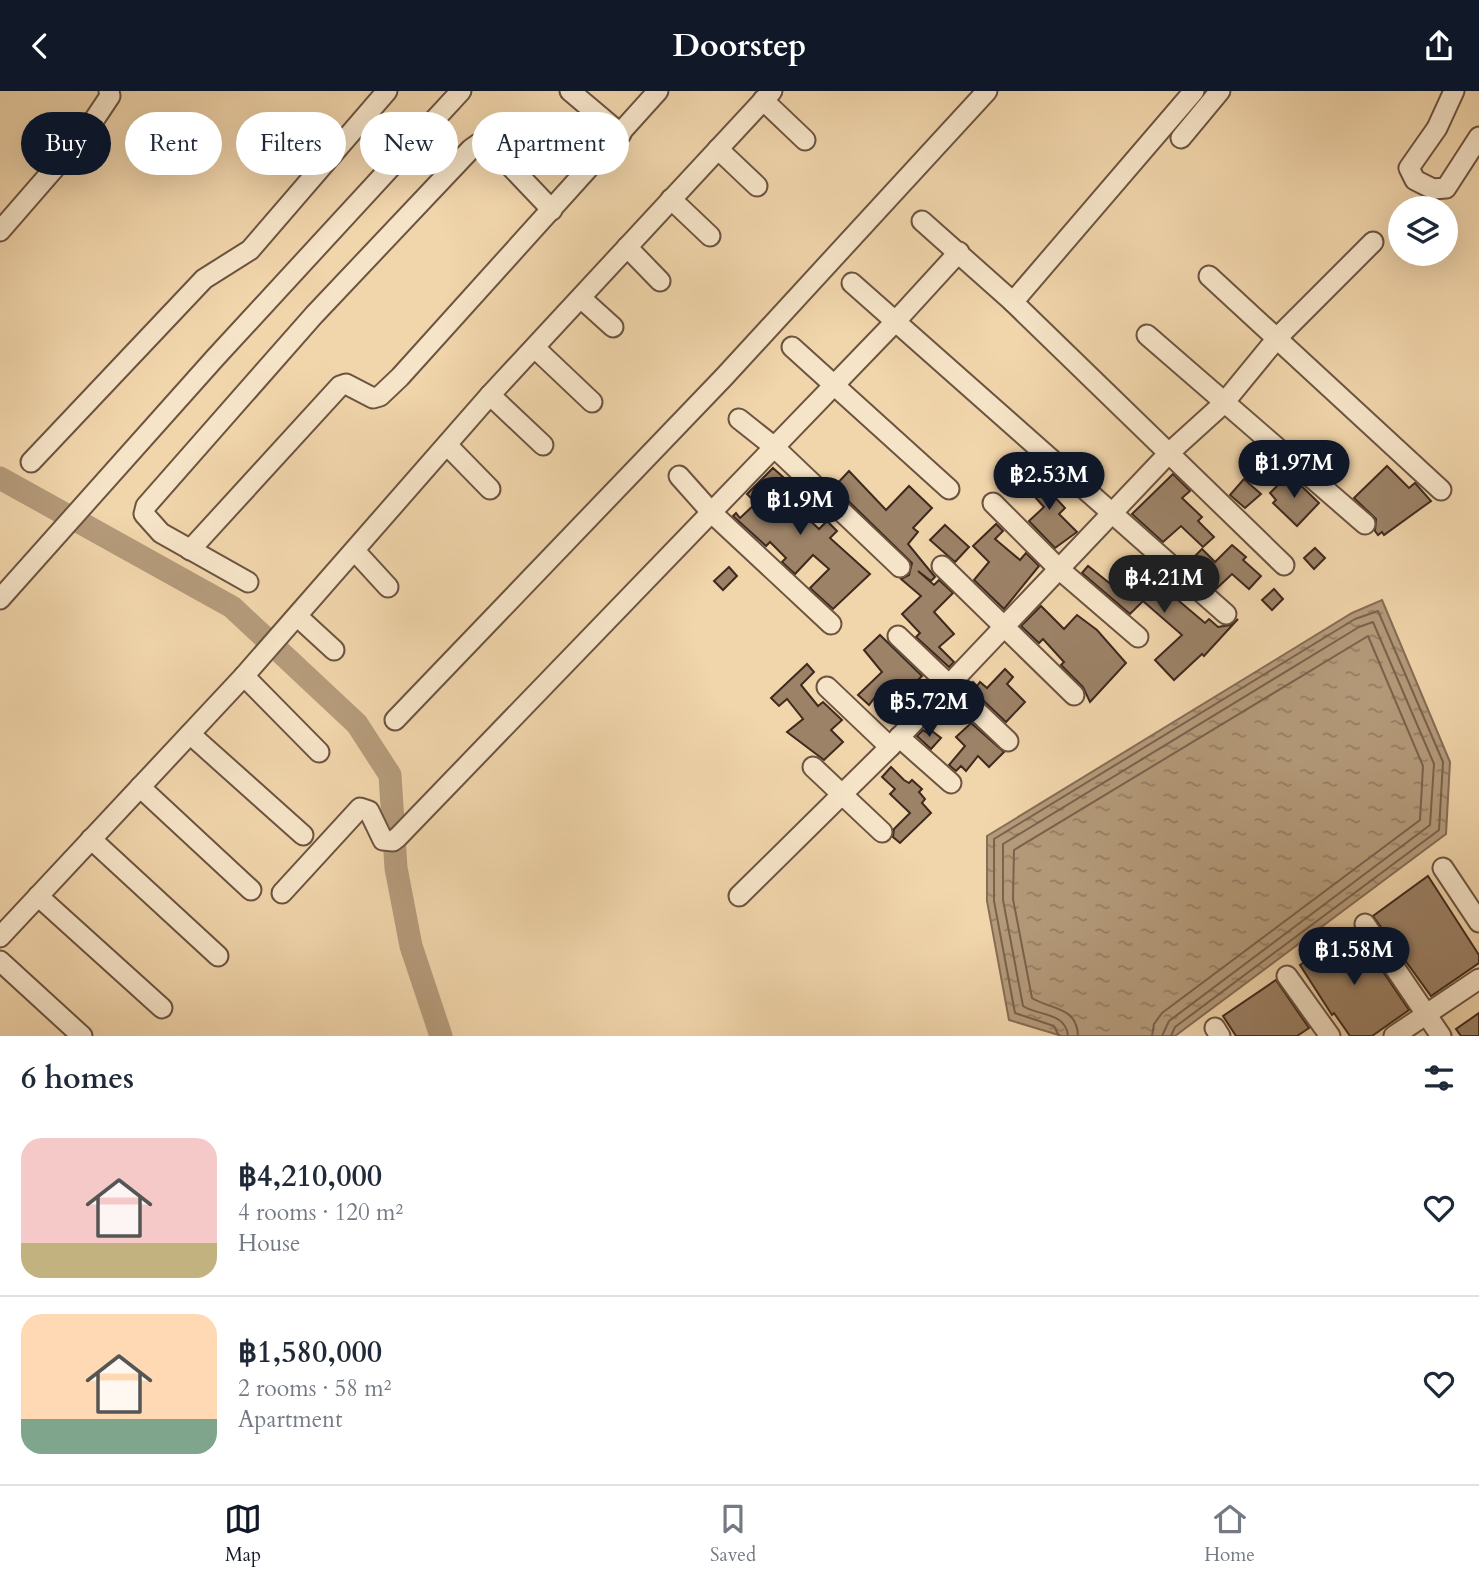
<!DOCTYPE html>
<meta charset="utf-8">
<style>
:root{--surface:#fff;--page:#f2f2f3;--text:#1f2937;--muted:#747a83;--line:#e0e1e3;--accent:#111827}
body{margin:0;font-family:Cardo,serif;background:var(--page);color:var(--text);height:100vh;display:flex;flex-direction:column;font-size:26px;white-space:nowrap}
*{box-sizing:border-box;margin:0}
p{font-size:23px;color:var(--muted)}
.icon{flex:none;width:38px;height:38px;fill:none;stroke:currentColor;stroke-width:2;stroke-linecap:round;stroke-linejoin:round}
.map{position:relative;height:945px;overflow:hidden}
.side{display:flex;flex-direction:column;background:var(--surface);flex:1}
.side>*{flex:none}
.top-card{position:absolute;left:21px;top:21px;width:700px;height:63px;display:flex;gap:14px}
.tools{position:absolute;left:1388px;top:105px;display:grid;gap:14px}
.tools a{display:grid;place-items:center;width:70px;height:70px;border-radius:50%;background:var(--surface);box-shadow:0 7px 28px #0002;font-size:35px}
.price{position:absolute;translate:-50% -60px;padding:0 16px;border-radius:24px;background:var(--accent);color:#fff;font-size:23px;line-height:46px;filter:drop-shadow(0 2px 4px #0008)}
.price::after{content:'';position:absolute;left:50%;top:42px;width:21px;height:16px;margin-left:-10px;background:inherit;clip-path:polygon(0 0,100% 0,50% 100%)}
.price.active{background:#222;color:#fff}
ul{padding:0;list-style:none}
li{display:flex;align-items:center;gap:21px;height:175px;padding:0 21px}
li+li{border-top:2px solid var(--line)}
li span{display:grid;place-items:center;flex:none;width:196px;height:140px;border-radius:21px;color:#555}
li>.icon{margin-inline-start:auto}
span .icon{width:84px;height:84px;fill:#fffc;stroke-width:1}
li b{font-size:30px}
h2{display:flex;justify-content:space-between;align-items:center;height:84px;padding:0 21px;font-size:30px}
.chip{padding:0 24px;border-radius:32px;background:var(--surface);box-shadow:0 7px 28px #0002;font-size:24px;line-height:63px}
.chip.active{background:var(--accent);color:#fff}
header{display:flex;justify-content:space-between;align-items:center;height:91px;padding:0 21px;background:var(--accent);color:#fff;font-size:32px;font-weight:800}
.tabs{display:flex;justify-content:space-around;align-items:center;height:98px;border-top:2px solid var(--line);background:var(--surface);font-size:19px;color:var(--muted)}
.tabs a{display:grid;justify-items:center;gap:4px}
.tabs .active{color:var(--accent)}
.map>svg:first-child{display:block}
</style>
<header><svg class="icon" aria-label="back" viewBox="0 0 24 24"><path d="M15 5l-7 7 7 7"/></svg>Doorstep<svg class="icon" aria-label="share" viewBox="0 0 24 24"><path d="M12 15V3M7 8l5-5 5 5M5 13v7h14v-7"/></svg></header>
<div class="map">
<svg width="1479" height="945" viewBox="0 0 1479 945">
<defs>
<pattern id="water-ripples" width="26" height="14" patternUnits="userSpaceOnUse" patternTransform="scale(1.75)"><rect width="26" height="14" fill="#b59b7b"/><path d="M2 4q2-2 4 0t4 0M15 11q2-2 4 0t4 0" fill="none" stroke="#957e64"/></pattern>
</defs>
<rect width="100%" height="100%" fill="#f1d5ab"/>
<filter id="stains"><feTurbulence type="fractalNoise" baseFrequency=".00286" numOctaves="4"/><feColorMatrix values="0 0 0 0 .2 0 0 0 0 .09 0 0 0 0 .02 0 0 0 .5 -.17"/></filter>
<radialGradient id="worn" r=".72"><stop offset=".6" stop-color="#630" stop-opacity="0"/><stop offset="1" stop-color="#630" stop-opacity=".3"/></radialGradient>
<polygon fill="url(#water-ripples)" stroke="#866d56" stroke-width="2" points="1382,509 1450,671 1446,743 1175,945 1062,945 1009,929 987,810 987,745 1352,522"/>
<g fill="none" stroke-linecap="round" stroke-linejoin="round">
<g stroke="#7a624c" stroke-width="2">
<polyline points="1059,945 1054,935 1015,922 994,810 994,748 1355,528 1378,520 1443,671 1439,739 1175,936 1171,945"/>
<path d="M1068,945C1066,921 1038,925 1023,915L1003,809V753L1359,536L1373,531L1434,673L1430,734L1169,930L1162,945"/>
<path d="M1078,945C1077,915 1051,919 1032,907L1013,808L1014,759L1368,545L1423,675L1420,729L1162,922L1154,933L1152,945"/>
</g>
<polyline stroke="#b59b7b" stroke-width="23" points="0,387 232,516 357,633 390,684 396,777 411,855 441,945"/>
</g>
<g fill="#9c8267" stroke="#40291e" stroke-width="2">
<polygon points="1387,375 1409,397 1415,392 1431,410 1384,444 1382,441 1378,444 1375,440 1376,428 1354,407"/>
<polygon points="773,377 812,412 802,422 819,438 827,430 837,440 830,447 870,483 833,518 810,497 829,478 813,464 795,483 782,471 786,467 770,451 766,455 733,425 736,422 740,427 756,412 747,403"/>
<polygon points="849,380 886,419 909,395 932,417 913,437 918,441 908,453 935,486 931,490 918,480 934,494 939,489 953,502 934,521 954,543 939,556 954,571 949,576 916,546 920,542 902,523 921,505 901,488 909,484 912,472 834,396"/>
<polygon points="1041,380 1056,397 1051,402 1065,417 1059,423 1077,441 1055,457 1029,430 1044,416 1025,395"/>
<polygon points="1173,383 1190,400 1182,407 1202,426 1198,430 1214,446 1203,456 1181,435 1163,451 1132,423"/>
<polygon points="1289,383 1319,412 1297,435 1273,412 1276,409 1270,402"/>
<polygon points="1244,388 1261,403 1245,417 1230,404"/>
<polygon points="996,433 1003,440 995,448 1020,469 1026,462 1039,475 1004,518 974,489 989,471 973,455"/>
<polygon points="945,434 969,456 955,471 930,449"/>
<polygon points="1232,454 1246,466 1243,469 1261,485 1249,498 1232,483 1216,498 1190,470 1202,458 1215,471"/>
<polygon points="1315,457 1325,467 1314,478 1304,467"/>
<polygon points="1140,468 1164,493 1168,489 1185,504 1179,510 1205,532 1209,528 1218,536 1230,534 1238,528 1204,565 1202,563 1174,589 1155,569 1182,544 1143,510 1130,523 1082,482 1088,475 1113,495"/>
<polygon points="729,476 737,485 723,499 714,490"/>
<polygon points="1274,498 1283,508 1272,519 1262,509"/>
<polygon points="1041,515 1064,538 1077,524 1097,539 1126,572 1090,611 1083,596 1061,574 1064,571 1043,548 1039,552 1021,535"/>
<polygon points="880,544 922,585 905,602 896,593 880,609 876,605 869,614 858,604 882,581 864,559"/>
<polygon points="807,573 814,581 801,594 818,615 823,611 842,629 831,639 843,651 824,669 787,641 803,628 787,608 779,615 771,607"/>
<polygon points="1005,578 1013,586 1007,593 1025,611 1006,631 969,596 973,591 977,595 980,591 987,597"/>
<polygon points="971,632 1004,661 989,676 978,665 966,680 961,675 956,680 949,674 965,655 956,646"/>
<polygon points="923,639 929,643 932,640 941,647 931,658 917,645"/>
<polygon points="891,676 904,689 909,692 912,689 922,698 919,701 925,708 922,712 931,722 900,752 893,746 894,738 910,722 890,703 895,698 882,686"/>
<polygon points="1428,785 1479,864 1479,872 1431,905 1373,825"/>
<polygon points="1354,838 1409,919 1372,945 1350,945 1334,922 1332,924 1300,874"/>
<polygon points="1276,889 1309,937 1297,945 1236,945 1223,925"/>
<polygon points="1479,922 1479,945 1461,945 1456,938"/>
</g>
<g fill="none" stroke-linecap="round" stroke-linejoin="round">
<defs>
<g id="minor">
<polyline points="570,0 621,43"/>
<polyline points="1454,0 1437,37 1409,77 1415,89 1433,98 1446,97 1479,46"/>
<polyline points="763,9 805,49"/>
<polyline points="1181,47 1220,0"/>
<polyline points="718,58 757,95"/>
<polyline points="671,108 710,145"/>
<polyline points="922,130 1013,211 1284,474"/>
<polyline points="0,140 86,41 110,5 109,0"/>
<polyline points="627,156 660,190"/>
<polyline points="1209,185 1441,399"/>
<polyline points="852,192 1226,523"/>
<polyline points="582,208 613,236"/>
<polyline points="1013,211 1194,0"/>
<polyline points="1147,244 1365,433"/>
<polyline points="792,256 949,398"/>
<polyline points="535,257 592,311"/>
<polyline points="490,304 543,354"/>
<polyline points="739,328 773,355 900,476"/>
<polyline points="447,354 490,398"/>
<polyline points="31,371 204,188 250,159 387,0"/>
<polyline points="679,385 712,422 831,533"/>
<polyline points="993,412 1059,478 1138,546"/>
<polyline points="190,459 340,295 346,293 373,307 380,305 400,286 658,0"/>
<polyline points="355,460 388,496"/>
<polyline points="942,475 1074,604"/>
<polyline points="248,491 161,442 144,423 146,415 314,224 471,58 478,53 492,56 552,119"/>
<polyline points="0,508 215,267 461,0"/>
<polyline points="297,525 334,559"/>
<polyline points="898,545 1008,650"/>
<polyline points="244,585 319,661"/>
<polyline points="827,596 890,656"/>
<polyline points="395,629 724,286 987,0"/>
<polyline points="190,643 303,744"/>
<polyline points="899,646 951,692"/>
<polyline points="813,676 882,741"/>
<polyline points="140,696 251,799"/>
<polyline points="91,748 218,865"/>
<polyline points="1443,777 1479,831"/>
<polyline points="282,802 360,717 369,720 383,749 393,750 398,746 894,232 959,161"/>
<polyline points="38,805 162,917"/>
<polyline points="739,805 890,656 1170,361 1223,313 1278,246 1373,151"/>
<polyline points="1365,833 1441,945"/>
<polyline points="0,846 244,585 490,304 772,0"/>
<polyline points="0,870 82,945"/>
<polyline points="1287,885 1330,945"/>
<polyline points="1215,937 1220,945"/>
<polyline points="1394,945 1479,888"/>
</g>
</defs>
<use href="#minor" stroke="#6c5441" stroke-width="23"/>
<use href="#minor" stroke="#f6e4c8" stroke-width="19"/>
</g>
<rect width="100%" height="100%" filter="url(#stains)"/>
<rect width="100%" height="100%" fill="url(#worn)"/>
</svg>
<div class="tools">
<a><svg class="icon" aria-label="layers" viewBox="0 0 24 24"><path d="M12 4l9 5-9 5-9-5zM3 14l9 5 9-5"/></svg></a>
</div>
<b class="price" style="left:1294px;top:409px">฿1.97M</b>
<b class="price" style="left:1049px;top:421px">฿2.53M</b>
<b class="price" style="left:800px;top:446px">฿1.9M</b>
<b class="price active" style="left:1164px;top:524px">฿4.21M</b>
<b class="price" style="left:929px;top:648px">฿5.72M</b>
<b class="price" style="left:1354px;top:896px">฿1.58M</b>
<div class="top-card">
<a class="chip active">Buy</a>
<a class="chip">Rent</a>
<a class="chip">Filters</a>
<a class="chip">New</a>
<a class="chip">Apartment</a>
</div>
</div>
<section class="side">
<h2>6 homes<svg class="icon" aria-label="filters" viewBox="0 0 24 24"><path d="M4 7h16M4 17h16"/><circle cx="9" cy="7" r="2"/><circle cx="15" cy="17" r="2"/></svg></h2>
<ul>
<li><span style="background:linear-gradient(#f6c9c9 75%,#c2b280 0)"><svg class="icon" aria-label="home" viewBox="0 0 24 24"><path d="M3 11l9-7 9 7M6 9v11h12V9"/></svg></span><div><b>฿4,210,000</b><p>4 rooms · 120 m²</p><p>House</p></div><svg class="icon" aria-label="heart" viewBox="0 0 24 24"><path d="M12 20l-8-8c-3-5 5-10 8-4 3-6 11-1 8 4z"/></svg></li>
<li><span style="background:linear-gradient(#ffd9b3 75%,#7fa58c 0)"><svg class="icon" aria-label="home" viewBox="0 0 24 24"><path d="M3 11l9-7 9 7M6 9v11h12V9"/></svg></span><div><b>฿1,580,000</b><p>2 rooms · 58 m²</p><p>Apartment</p></div><svg class="icon" aria-label="heart" viewBox="0 0 24 24"><path d="M12 20l-8-8c-3-5 5-10 8-4 3-6 11-1 8 4z"/></svg></li>
</ul>
</section>
<nav class="tabs">
<a class="active"><svg class="icon" aria-label="map" viewBox="0 0 24 24"><path d="M3 6l6-2 6 2 6-2v14l-6 2-6-2-6 2zM9 4v14M15 6v14"/></svg>Map</a>
<a><svg class="icon" aria-label="saved" viewBox="0 0 24 24"><path d="M7 4h10v16l-5-4-5 4z"/></svg>Saved</a>
<a><svg class="icon" aria-label="home" viewBox="0 0 24 24"><path d="M3 11l9-7 9 7M6 9v11h12V9"/></svg>Home</a>
</nav>
